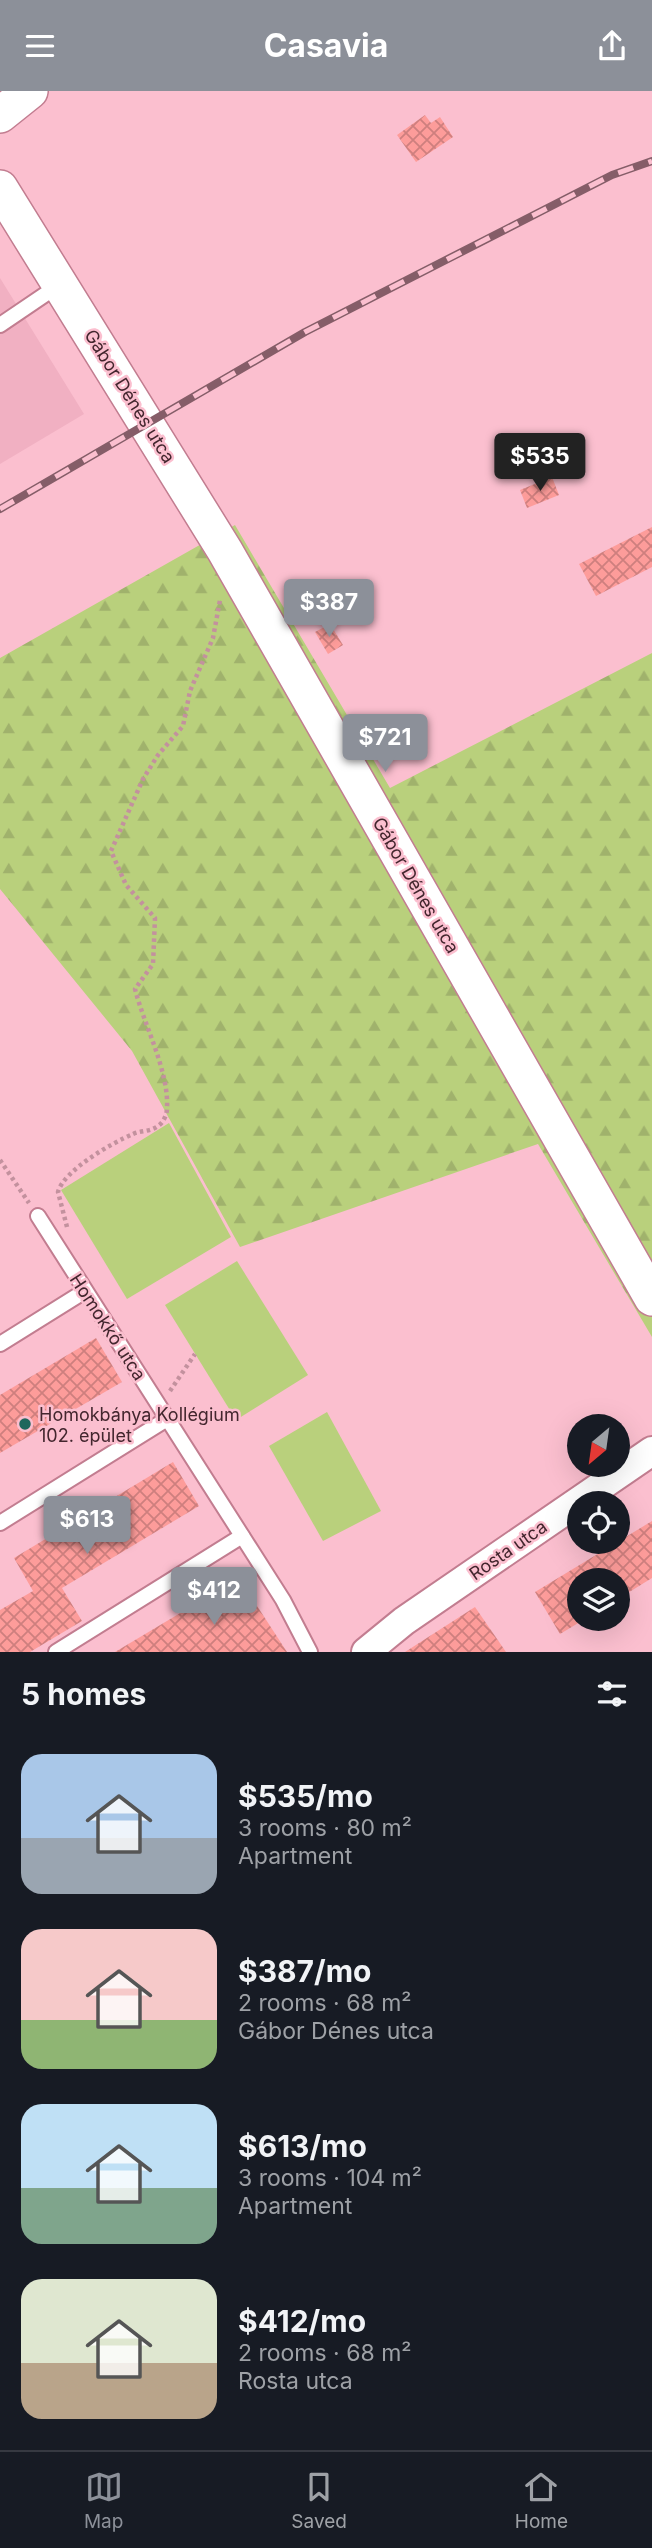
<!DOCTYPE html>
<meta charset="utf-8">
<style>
:root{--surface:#171b24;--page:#20242c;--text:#f1f3f6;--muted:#9ea1a6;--line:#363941;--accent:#8c9099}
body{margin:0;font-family:Inter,sans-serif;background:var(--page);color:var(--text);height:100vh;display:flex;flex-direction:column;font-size:26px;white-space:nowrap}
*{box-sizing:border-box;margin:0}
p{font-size:23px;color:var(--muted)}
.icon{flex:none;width:38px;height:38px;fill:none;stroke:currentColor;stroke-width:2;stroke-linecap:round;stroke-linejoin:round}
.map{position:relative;height:1561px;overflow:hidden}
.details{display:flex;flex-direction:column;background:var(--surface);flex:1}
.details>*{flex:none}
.needle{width:46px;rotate:209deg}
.buttons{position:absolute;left:567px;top:1323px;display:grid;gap:14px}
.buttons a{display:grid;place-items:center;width:63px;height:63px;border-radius:50%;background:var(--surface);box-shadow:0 7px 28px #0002;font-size:35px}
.price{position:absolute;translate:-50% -60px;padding:0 16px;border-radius:7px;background:var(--accent);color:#fff;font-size:23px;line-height:46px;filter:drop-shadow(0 2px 4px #0008)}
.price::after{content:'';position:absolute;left:50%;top:42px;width:21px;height:16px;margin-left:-10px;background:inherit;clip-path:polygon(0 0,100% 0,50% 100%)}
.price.current{background:#222;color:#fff}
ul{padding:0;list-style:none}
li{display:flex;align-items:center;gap:21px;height:175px;padding:0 21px}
li span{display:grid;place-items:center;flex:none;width:196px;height:140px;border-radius:21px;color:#555}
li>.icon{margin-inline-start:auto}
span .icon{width:84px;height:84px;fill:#fffc;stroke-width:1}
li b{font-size:30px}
h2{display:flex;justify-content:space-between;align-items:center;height:84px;padding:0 21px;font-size:30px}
header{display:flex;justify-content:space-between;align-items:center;height:91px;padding:0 21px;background:var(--accent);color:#fff;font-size:32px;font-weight:700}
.dock{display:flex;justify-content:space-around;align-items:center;height:98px;border-top:2px solid var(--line);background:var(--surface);font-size:19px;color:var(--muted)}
.dock a{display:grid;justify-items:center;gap:4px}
.dock .current{color:var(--accent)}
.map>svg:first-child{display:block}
</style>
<header><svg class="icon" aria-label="menu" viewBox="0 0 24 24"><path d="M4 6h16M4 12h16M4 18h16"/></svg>Casavia<svg class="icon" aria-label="share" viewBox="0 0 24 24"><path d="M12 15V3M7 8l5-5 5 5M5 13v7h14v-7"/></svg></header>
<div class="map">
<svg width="652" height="1561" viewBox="0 0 652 1561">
<defs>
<pattern id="forest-firs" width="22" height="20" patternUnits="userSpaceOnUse" patternTransform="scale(1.75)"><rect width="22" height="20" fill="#b9d07c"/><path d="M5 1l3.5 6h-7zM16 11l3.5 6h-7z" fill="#a0b26c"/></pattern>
<pattern id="building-cross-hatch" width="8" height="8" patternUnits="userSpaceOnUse" patternTransform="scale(1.75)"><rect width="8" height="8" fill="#fd9c9a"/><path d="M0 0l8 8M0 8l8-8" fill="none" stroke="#ce7f7e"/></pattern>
</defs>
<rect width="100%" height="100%" fill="#fbbfcf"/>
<polygon fill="#f1b0c2" points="0,187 84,323 0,373"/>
<polygon fill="url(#forest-firs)" points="235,434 390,697 652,562 652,1246 538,1053 240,1156 132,960 0,798 0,567"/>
<g fill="#b9d07c">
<polygon points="169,1032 231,1146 127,1208 61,1099"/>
<polygon points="237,1170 308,1284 236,1329 165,1214"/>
<polygon points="327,1321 381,1420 323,1450 269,1355"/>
</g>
<g fill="url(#building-cross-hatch)">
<polygon points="425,24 431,32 440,26 453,46 416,71 397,44"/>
<polygon points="552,386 559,404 527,417 520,399"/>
<polygon points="652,436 652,476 596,505 579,473"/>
<polygon points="330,533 343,554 328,563 315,541"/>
<polygon points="96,1247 122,1291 0,1362 0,1304"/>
<polygon points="173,1371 199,1415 62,1497 82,1530 30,1561 0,1561 0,1519 33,1500 14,1467"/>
<polygon points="652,1430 652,1487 618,1508 618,1489 579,1489 579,1528 585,1528 560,1543 535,1501"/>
<polygon points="239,1487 287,1561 115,1561"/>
<polygon points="475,1516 506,1561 405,1561"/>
</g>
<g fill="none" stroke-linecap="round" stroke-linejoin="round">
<defs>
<g id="service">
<polyline points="0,234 59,194"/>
<polyline points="38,1125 283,1509 310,1561"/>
<polyline points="0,1253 85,1200"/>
<polyline points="0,1432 167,1328"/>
<polyline points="56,1561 242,1445"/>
</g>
<polyline id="minor" points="366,1561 404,1530 652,1360"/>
<g id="tertiary">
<polyline points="0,24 30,0"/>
<polyline points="0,97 225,460 652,1207"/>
</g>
</defs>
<use href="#service" stroke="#c27d90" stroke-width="18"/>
<use href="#minor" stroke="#c27d90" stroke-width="32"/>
<use href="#tertiary" stroke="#c27d90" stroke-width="38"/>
<g stroke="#c3919e" stroke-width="4.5" stroke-dasharray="3.5 3.5" stroke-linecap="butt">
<polyline points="0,1069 29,1112"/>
<path d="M67,1136L58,1101C64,1079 112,1052 133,1043C142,1039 150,1041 158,1035C163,1032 167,1024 167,1017C169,980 144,934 135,898L153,873L155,827L126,794L111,760L143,688L158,664L183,635L190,600L213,547L220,509"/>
<polyline points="170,1300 195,1263"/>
</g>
<use href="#service" stroke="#fff" stroke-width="14"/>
<use href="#minor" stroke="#fff" stroke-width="28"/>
<use href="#tertiary" stroke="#fff" stroke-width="35"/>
<defs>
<polyline id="rail" points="0,418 305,241 612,84 652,70"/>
</defs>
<use href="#rail" stroke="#855d68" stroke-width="8"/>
<use href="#rail" stroke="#fbbfcf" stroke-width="5" stroke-dasharray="16" stroke-linecap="butt"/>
</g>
<circle fill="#1f675d" stroke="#fbbfcf" stroke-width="2.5" cx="25" cy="1333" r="7"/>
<g text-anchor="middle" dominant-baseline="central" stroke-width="5" stroke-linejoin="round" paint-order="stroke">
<g font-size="18" fill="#43262e" stroke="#fbbfcf">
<text transform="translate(130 305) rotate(58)">Gábor Dénes utca</text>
<text transform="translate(416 794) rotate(60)">Gábor Dénes utca</text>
<text transform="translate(108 1236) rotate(57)">Homokkő utca</text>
<text transform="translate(508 1459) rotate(-35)">Rosta utca</text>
</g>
<g font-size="18" fill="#43262e" stroke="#fbbfcf" text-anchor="start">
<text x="39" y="1323">Homokbánya Kollégium<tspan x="39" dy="21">102. épület</tspan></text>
</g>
</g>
</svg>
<div class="buttons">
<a><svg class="needle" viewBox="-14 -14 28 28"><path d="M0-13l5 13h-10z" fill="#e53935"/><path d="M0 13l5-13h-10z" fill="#9ea1a6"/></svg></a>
<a><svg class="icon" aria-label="locate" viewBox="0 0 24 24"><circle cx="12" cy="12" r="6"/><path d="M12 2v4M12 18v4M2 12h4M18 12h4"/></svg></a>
<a><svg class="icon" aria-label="layers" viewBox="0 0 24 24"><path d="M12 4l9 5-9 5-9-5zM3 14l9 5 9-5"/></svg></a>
</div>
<b class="price current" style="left:540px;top:402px">$535</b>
<b class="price" style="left:329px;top:548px">$387</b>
<b class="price" style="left:385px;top:683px">$721</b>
<b class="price" style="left:87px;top:1465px">$613</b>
<b class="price" style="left:214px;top:1536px">$412</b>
</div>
<section class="details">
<h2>5 homes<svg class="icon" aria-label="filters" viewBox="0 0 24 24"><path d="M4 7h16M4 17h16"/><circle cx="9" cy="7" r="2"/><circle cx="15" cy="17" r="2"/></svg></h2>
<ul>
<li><span style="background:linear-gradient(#a9c7e8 60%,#9aa5b1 0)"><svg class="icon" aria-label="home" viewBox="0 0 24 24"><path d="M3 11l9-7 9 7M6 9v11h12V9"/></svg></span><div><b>$535/mo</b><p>3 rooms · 80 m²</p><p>Apartment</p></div></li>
<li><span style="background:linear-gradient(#f6c9c9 65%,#8fb573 0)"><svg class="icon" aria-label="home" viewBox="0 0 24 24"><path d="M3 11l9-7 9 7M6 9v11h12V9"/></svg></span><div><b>$387/mo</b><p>2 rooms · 68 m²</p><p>Gábor Dénes utca</p></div></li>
<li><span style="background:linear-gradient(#bfe0f5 60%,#7fa58c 0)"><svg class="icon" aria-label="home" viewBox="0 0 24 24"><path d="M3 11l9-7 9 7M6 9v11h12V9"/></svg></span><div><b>$613/mo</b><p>3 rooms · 104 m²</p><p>Apartment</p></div></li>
<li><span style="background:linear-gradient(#dfe7d0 60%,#b9a48a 0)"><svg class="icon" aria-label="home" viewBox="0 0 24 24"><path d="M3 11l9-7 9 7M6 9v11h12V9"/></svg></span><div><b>$412/mo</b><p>2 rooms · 68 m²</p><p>Rosta utca</p></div></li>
</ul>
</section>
<nav class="dock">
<a class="current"><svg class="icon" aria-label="map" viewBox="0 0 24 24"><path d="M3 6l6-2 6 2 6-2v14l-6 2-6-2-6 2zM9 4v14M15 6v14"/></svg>Map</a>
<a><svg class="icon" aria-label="saved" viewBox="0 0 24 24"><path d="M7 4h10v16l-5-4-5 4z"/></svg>Saved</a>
<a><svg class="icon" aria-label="home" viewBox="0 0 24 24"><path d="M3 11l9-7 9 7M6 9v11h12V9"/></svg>Home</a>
</nav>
